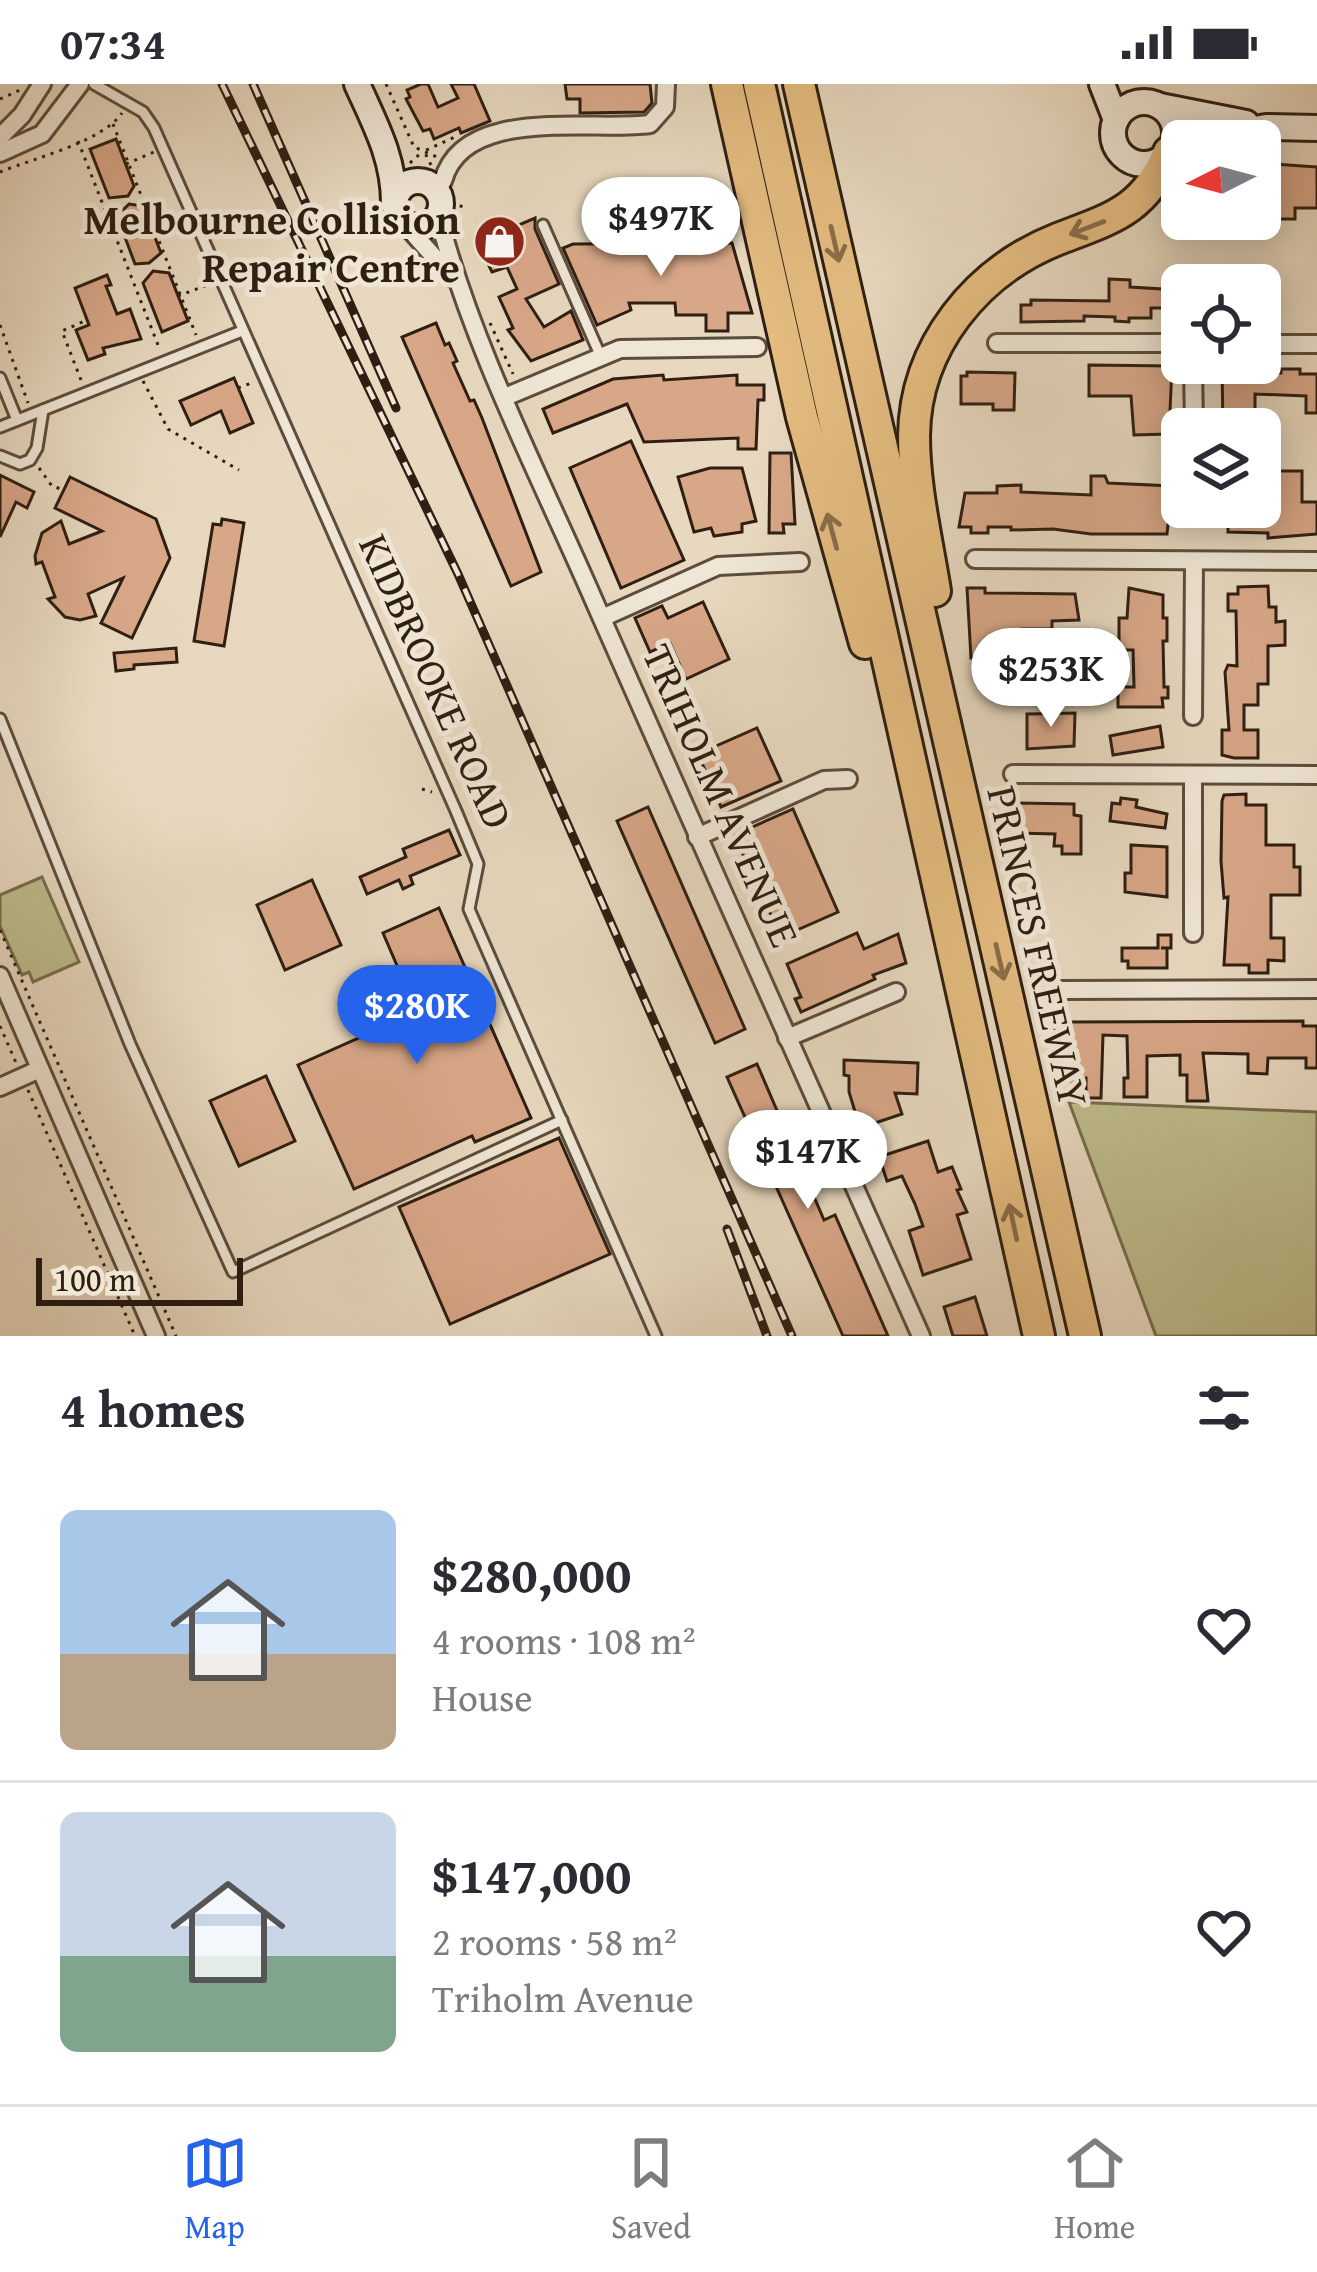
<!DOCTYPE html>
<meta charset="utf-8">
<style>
:root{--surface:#fff;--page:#f2f2f3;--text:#2b2b33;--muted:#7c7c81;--line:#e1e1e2;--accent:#2563eb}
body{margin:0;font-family:"Gentium Book Plus",serif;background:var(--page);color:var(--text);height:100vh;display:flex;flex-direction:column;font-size:45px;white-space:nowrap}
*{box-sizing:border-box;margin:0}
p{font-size:39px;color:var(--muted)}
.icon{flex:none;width:66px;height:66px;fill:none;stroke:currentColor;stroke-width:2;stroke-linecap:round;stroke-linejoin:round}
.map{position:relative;height:1252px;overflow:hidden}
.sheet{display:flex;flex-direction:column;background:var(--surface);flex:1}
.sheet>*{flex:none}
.needle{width:78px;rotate:264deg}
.fabs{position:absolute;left:1161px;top:36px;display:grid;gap:24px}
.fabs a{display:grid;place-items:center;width:120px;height:120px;border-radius:18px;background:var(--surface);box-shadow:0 6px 30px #0003;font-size:60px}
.scale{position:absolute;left:36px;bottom:30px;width:207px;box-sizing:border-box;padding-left:12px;border:6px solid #2f1e11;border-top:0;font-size:33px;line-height:42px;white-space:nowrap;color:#2f1e11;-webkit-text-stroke:9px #efe6d5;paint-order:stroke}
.price{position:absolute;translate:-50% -102px;padding:0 27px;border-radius:42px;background:#fff;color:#222;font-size:39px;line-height:78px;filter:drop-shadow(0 3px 6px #0008)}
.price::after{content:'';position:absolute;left:50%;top:72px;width:36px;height:27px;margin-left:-18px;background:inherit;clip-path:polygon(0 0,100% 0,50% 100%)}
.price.selected{background:var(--accent);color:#fff}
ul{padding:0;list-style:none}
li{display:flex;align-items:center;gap:36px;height:300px;padding:0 60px}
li+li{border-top:3px solid var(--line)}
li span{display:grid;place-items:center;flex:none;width:336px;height:240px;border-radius:18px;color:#555}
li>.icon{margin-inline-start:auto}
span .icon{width:144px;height:144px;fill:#fffc;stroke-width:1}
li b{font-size:51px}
h2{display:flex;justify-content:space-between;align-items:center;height:144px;padding:0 60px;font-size:51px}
.status{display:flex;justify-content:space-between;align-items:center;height:84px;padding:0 60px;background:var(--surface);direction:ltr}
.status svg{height:33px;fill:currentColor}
.menu{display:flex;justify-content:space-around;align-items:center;height:168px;border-top:3px solid var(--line);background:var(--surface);font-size:33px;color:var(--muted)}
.menu a{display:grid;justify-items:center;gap:6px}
.menu .selected{color:var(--accent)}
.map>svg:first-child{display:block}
</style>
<div class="status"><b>07:34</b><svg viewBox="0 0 49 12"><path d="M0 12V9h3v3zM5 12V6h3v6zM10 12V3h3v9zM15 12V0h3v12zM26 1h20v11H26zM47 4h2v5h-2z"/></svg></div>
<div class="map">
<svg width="1317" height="1252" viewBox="0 0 1317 1252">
<rect width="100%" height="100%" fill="#e7d8bf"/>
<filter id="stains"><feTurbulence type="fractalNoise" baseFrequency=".00167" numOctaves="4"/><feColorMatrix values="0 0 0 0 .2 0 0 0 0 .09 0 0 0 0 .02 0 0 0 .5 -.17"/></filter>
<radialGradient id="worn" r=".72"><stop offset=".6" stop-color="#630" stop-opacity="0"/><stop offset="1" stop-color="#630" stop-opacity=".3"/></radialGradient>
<g fill="#bebc8c" stroke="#766d4e" stroke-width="3">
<polygon points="42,793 79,878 33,898 29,888 22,891 0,842 0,811"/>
<polygon points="1069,1018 1317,1028 1317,1252 1156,1252"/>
</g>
<g fill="#d8a788" stroke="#2f1e11" stroke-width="3">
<polygon points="421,0 428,0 438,23 458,14 451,0 474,0 490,37 461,49 459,44 434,55 430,45 423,47 406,15 410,13 407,6"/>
<polygon points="565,0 650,0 652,19 644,28 580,29 580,15 567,15"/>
<polygon points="116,55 134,102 128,112 109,114 90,65"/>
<polygon points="1260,79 1317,83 1317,124 1295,124 1295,135 1277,135 1277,126 1260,126"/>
<polygon points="129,120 143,122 161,169 149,179 135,180 117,132"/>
<polygon points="535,134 535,145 559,200 526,215 544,243 571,227 583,256 531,277 508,246 513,244 499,213 517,205 507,183 492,188 489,182 500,173 491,153"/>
<polygon points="732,159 752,229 728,229 728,247 706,247 706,231 676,231 675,219 629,219 631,226 597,241 563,164 573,160"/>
<polygon points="153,187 169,189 188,237 162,248 143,199"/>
<polygon points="107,191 111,201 106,202 117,230 130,225 141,255 103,264 105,270 88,276 76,246 89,241 75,204"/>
<polygon points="1109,195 1130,196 1130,203 1179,206 1179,224 1151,224 1151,234 1129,234 1129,238 1115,237 1115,233 1084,232 1084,237 1021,238 1021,221 1031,221 1031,216 1109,217"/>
<polygon points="436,239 445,261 449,259 457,277 453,279 470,317 474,316 482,334 541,488 511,502 402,253"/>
<polygon points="1089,281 1172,282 1169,350 1134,351 1131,312 1089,312"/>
<polygon points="1240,281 1240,288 1281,289 1281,285 1300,285 1300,290 1317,290 1317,329 1306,329 1306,312 1255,310 1255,345 1223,345 1222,282"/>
<polygon points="967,288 1015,289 1014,326 993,326 993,320 961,320 961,292 967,292"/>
<polygon points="663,291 664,296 737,291 737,301 764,301 764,316 758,316 756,365 738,365 738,354 644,358 627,320 553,349 543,325 613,295"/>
<polygon points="234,294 253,339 230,349 221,327 191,341 180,317"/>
<polygon points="631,357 684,476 621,504 570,384"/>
<polygon points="770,369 791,369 795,440 783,440 784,449 769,449"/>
<polygon points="710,384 742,384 756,437 742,440 742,448 714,452 711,444 694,448 678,393"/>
<polygon points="1273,387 1302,387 1302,418 1317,418 1317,450 1268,454 1268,449 1228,448 1228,423 1274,423"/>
<polygon points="0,391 34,408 27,424 16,418 0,453"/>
<polygon points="1091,392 1105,392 1108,399 1172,402 1167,450 1091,450 1053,445 1011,446 1011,443 988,443 988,449 971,449 971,443 959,443 965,409 997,409 997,402 1021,401 1021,408 1091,411"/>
<polygon points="70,393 156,435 170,474 132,554 101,539 123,494 88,510 96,532 80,536 65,533 48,515 55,513 42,478 36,480 35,472 42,449 61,437 69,460 102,447 55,424"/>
<polygon points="222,435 244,439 224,562 194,557 213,440 221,441"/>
<polygon points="1268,502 1269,523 1276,523 1276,538 1285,537 1285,561 1268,562 1268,600 1258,600 1258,621 1244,621 1244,646 1258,646 1258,674 1234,674 1222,671 1222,646 1229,646 1225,588 1228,581 1237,582 1236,527 1228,527 1228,510 1238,510 1238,503"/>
<polygon points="967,504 985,504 985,509 1075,510 1079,536 1052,537 1052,545 1022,545 1022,554 989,554 987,575 971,574"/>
<polygon points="1129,504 1163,511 1163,534 1167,534 1167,557 1163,557 1164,603 1168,603 1168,614 1162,614 1163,623 1118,623 1118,603 1134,603 1133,566 1119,566 1119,534 1127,534"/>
<polygon points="703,518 729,575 686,595 670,559 650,568 635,534 662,522 668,534"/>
<polygon points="176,564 177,578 134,581 134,585 116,587 114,569"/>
<polygon points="1075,629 1074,662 1027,665 1027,630"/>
<polygon points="1160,642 1163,663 1113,671 1110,652"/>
<polygon points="757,644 781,697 721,723 698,670"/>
<polygon points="1246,710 1246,721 1266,721 1266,761 1294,761 1294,783 1300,783 1300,811 1271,811 1271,854 1284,854 1284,877 1268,876 1268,889 1249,889 1249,881 1224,881 1228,813 1224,814 1221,777 1222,717 1224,711"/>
<polygon points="1121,714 1137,716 1136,723 1167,730 1165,744 1110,737 1112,719 1120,720"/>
<polygon points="1018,719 1074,720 1074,731 1081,732 1081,770 1062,770 1062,762 1054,762 1055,750 1017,749"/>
<polygon points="648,723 745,945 715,959 617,737"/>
<polygon points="793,725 838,828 781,853 734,751"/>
<polygon points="449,746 460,771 410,792 413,800 403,805 399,796 367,810 360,793 406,773 403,765"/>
<polygon points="1131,761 1167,763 1167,813 1125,808 1125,789 1131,789"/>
<polygon points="312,796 341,861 285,886 257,821"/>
<polygon points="439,824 531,1034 475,1058 472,1052 354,1105 298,981 417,928 383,849"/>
<polygon points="857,849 864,865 898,850 906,879 873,891 875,895 801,928 795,915 801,913 787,880"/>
<polygon points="1158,851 1171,851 1171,864 1161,864 1167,864 1167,884 1128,884 1128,877 1122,877 1122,864 1158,864"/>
<polygon points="1067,931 1068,938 1303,937 1303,942 1317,942 1317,984 1306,984 1306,974 1268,974 1267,990 1248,989 1248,970 1203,969 1208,1017 1187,1017 1187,991 1180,991 1180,971 1147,972 1147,1013 1124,1013 1124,994 1128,994 1127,952 1103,951 1101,1014 1086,1014 1086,994 1067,998 1053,935"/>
<polygon points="844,976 918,979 917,1010 895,1009 902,1030 860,1044 849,1008 849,992 844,991"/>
<polygon points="757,980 824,1136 835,1131 888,1252 843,1252 727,993"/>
<polygon points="266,992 295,1057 239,1082 210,1017"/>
<polygon points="559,1054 610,1170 450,1240 399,1123"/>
<polygon points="928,1057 938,1088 952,1083 961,1105 957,1106 967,1128 957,1131 971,1175 923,1191 909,1147 923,1142 915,1120 902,1092 887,1097 879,1073"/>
<polygon points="975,1213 987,1252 953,1252 944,1223"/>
</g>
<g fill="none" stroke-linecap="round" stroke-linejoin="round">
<defs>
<g id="lane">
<polyline points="94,0 143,28 154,44 456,727 478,780 469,825 656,1252"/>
<polyline points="543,141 601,273"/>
<polyline points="0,294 17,336"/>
<polyline points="0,343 242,247"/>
<polyline points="0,372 20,380 30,376 37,364 43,326"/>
<polyline points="0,635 130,960 233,1188 562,1036"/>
</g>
<g id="street">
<polyline points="0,53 22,31 42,0"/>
<polyline points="0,69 42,50 80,0"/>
<path d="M443,97C463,21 592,48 650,40L665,23L666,0"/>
<path d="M438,131C474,268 543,398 599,528C705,770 814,1010 921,1252"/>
<polyline points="402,137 453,194"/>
<polyline points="997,259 1182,259"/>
<polyline points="1260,260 1317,260"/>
<polyline points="1193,279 1194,345"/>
<polyline points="505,313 620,265 757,263"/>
<polyline points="975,475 1317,477"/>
<polyline points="602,534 718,482 800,478"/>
<polyline points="1193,632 1194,477"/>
<polyline points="1013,690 1317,691"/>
<polyline points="697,753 824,696 848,695"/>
<polyline points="1193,849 1193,691"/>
<polyline points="0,892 156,1252"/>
<polyline points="1061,906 1317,905"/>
<polyline points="787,954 896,908"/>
<polyline points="0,1003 40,985"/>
</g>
<g id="secondary">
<path d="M357,0C375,40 394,74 394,119"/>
<polyline points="1102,0 1116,36"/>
<circle cx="1144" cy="49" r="31"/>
<polyline points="1160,22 1246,39"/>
<polyline points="1189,57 1266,43 1317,44"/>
<circle cx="418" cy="120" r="23"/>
</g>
<g id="highway">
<polyline points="727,0 802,333 865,559"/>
<polyline points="759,0 1039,1252"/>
<polyline points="799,0 1085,1252"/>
<path d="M935,507C927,457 914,403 914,352C915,262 977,187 1058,155C1113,134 1145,126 1169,68"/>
</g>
</defs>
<use href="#lane" stroke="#5d4c3c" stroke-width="15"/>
<use href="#street" stroke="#5d4c3c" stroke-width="22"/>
<use href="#secondary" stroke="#2f1e11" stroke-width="30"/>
<use href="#highway" stroke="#2f1e11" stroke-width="36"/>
<g stroke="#2f1e11" stroke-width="3" stroke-dasharray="3 6" stroke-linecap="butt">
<polyline points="386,0 414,63 437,73"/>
<polyline points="0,15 20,6"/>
<polyline points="113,40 196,251"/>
<polyline points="78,57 160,266"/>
<polyline points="410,79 422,68"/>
<polyline points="126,80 154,68"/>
<polyline points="431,81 424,67 455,53"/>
<path d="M0,88C34,74 102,58 122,29"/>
<polyline points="456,141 462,119"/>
<polyline points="152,147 182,134"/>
<polyline points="178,212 210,200"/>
<polyline points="490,239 513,290"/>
<polyline points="0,241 28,319"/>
<polyline points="81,296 62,247 87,236"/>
<polyline points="143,297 168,345 239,386"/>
<polyline points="238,304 254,298"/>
<polyline points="39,384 52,402 64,406"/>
<polyline points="422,705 432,708"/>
<polyline points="0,846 176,1252"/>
<polyline points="0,942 17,981"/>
<polyline points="28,1006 135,1252"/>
</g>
<use href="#lane" stroke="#efe6d5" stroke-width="9"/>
<use href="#street" stroke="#efe6d5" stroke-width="16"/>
<use href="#secondary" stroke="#efe6d5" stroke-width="24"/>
<use href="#highway" stroke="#e4bc80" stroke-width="30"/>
<defs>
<g id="rail">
<polyline points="222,0 458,490 792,1252"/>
<polyline points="253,0 396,324"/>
<polyline points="727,1145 767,1252"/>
</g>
</defs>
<use href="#rail" stroke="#2f1e11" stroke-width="9"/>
<use href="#rail" stroke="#efe6d5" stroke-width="4.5" stroke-dasharray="14" stroke-linecap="butt"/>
</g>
<defs><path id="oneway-shaft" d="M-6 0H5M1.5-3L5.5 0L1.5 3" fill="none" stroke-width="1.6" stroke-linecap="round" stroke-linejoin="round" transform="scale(3)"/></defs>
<g stroke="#8a6d48">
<use href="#oneway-shaft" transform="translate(1087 144) rotate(159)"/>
<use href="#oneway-shaft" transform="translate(835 160) rotate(77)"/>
<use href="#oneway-shaft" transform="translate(832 447) rotate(-105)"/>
<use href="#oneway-shaft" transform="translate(1000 878) rotate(77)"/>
<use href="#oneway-shaft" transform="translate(1013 1138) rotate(-102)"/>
</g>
<defs>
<symbol id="shop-disc" viewBox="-11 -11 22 22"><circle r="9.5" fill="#8f2418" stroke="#efe6d5"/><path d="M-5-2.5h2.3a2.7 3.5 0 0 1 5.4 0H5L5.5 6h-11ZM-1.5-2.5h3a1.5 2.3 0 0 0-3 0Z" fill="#fff"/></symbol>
</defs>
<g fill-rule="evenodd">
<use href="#shop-disc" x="470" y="128" width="59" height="59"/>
</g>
<g text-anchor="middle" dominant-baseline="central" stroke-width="10" stroke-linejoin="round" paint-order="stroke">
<g font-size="42" font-weight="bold" fill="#2f1e11" stroke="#efe6d5" text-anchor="end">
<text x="460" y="134">Melbourne Collision<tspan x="460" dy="48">Repair Centre</tspan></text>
</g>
<g font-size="42" fill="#2f1e11" stroke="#efe6d5">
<text transform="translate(437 597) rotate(66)">KIDBROOKE ROAD</text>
<text transform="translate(722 711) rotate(66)">TRIHOLM AVENUE</text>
<text transform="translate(1039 862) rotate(77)">PRINCES FREEWAY</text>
</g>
</g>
<rect width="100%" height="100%" filter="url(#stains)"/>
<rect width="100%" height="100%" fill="url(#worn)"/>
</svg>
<div class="fabs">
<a><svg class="needle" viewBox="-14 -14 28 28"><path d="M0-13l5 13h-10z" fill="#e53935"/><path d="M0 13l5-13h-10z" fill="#7c7c81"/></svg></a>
<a><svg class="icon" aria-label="locate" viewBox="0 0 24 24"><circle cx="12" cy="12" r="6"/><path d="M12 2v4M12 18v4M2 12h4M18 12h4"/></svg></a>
<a><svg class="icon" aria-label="layers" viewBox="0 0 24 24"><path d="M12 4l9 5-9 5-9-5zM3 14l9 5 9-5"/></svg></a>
</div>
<div class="scale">100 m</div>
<b class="price" style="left:661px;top:195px">$497K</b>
<b class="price" style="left:1051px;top:646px">$253K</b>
<b class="price selected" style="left:417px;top:983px">$280K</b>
<b class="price" style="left:808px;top:1128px">$147K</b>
</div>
<section class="sheet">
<h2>4 homes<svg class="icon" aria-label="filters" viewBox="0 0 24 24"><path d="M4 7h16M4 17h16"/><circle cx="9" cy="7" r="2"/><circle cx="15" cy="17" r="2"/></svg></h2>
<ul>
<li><span style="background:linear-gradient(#a9c7e8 60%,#b9a48a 0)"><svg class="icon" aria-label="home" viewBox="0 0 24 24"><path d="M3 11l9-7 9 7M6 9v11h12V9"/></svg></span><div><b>$280,000</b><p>4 rooms · 108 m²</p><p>House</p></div><svg class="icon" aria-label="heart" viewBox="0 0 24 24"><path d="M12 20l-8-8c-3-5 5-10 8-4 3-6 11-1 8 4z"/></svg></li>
<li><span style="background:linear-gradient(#c9d6e8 60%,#7fa58c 0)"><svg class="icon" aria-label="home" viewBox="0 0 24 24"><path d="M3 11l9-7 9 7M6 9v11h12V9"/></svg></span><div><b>$147,000</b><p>2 rooms · 58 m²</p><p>Triholm Avenue</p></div><svg class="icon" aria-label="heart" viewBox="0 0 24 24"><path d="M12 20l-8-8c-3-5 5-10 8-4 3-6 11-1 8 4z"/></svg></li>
</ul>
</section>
<nav class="menu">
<a class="selected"><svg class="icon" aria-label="map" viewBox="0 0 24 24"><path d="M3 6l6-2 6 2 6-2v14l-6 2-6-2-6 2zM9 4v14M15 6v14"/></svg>Map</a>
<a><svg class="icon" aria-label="saved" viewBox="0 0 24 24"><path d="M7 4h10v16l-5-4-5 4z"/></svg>Saved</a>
<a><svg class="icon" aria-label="home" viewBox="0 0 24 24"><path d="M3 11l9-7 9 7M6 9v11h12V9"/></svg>Home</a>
</nav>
